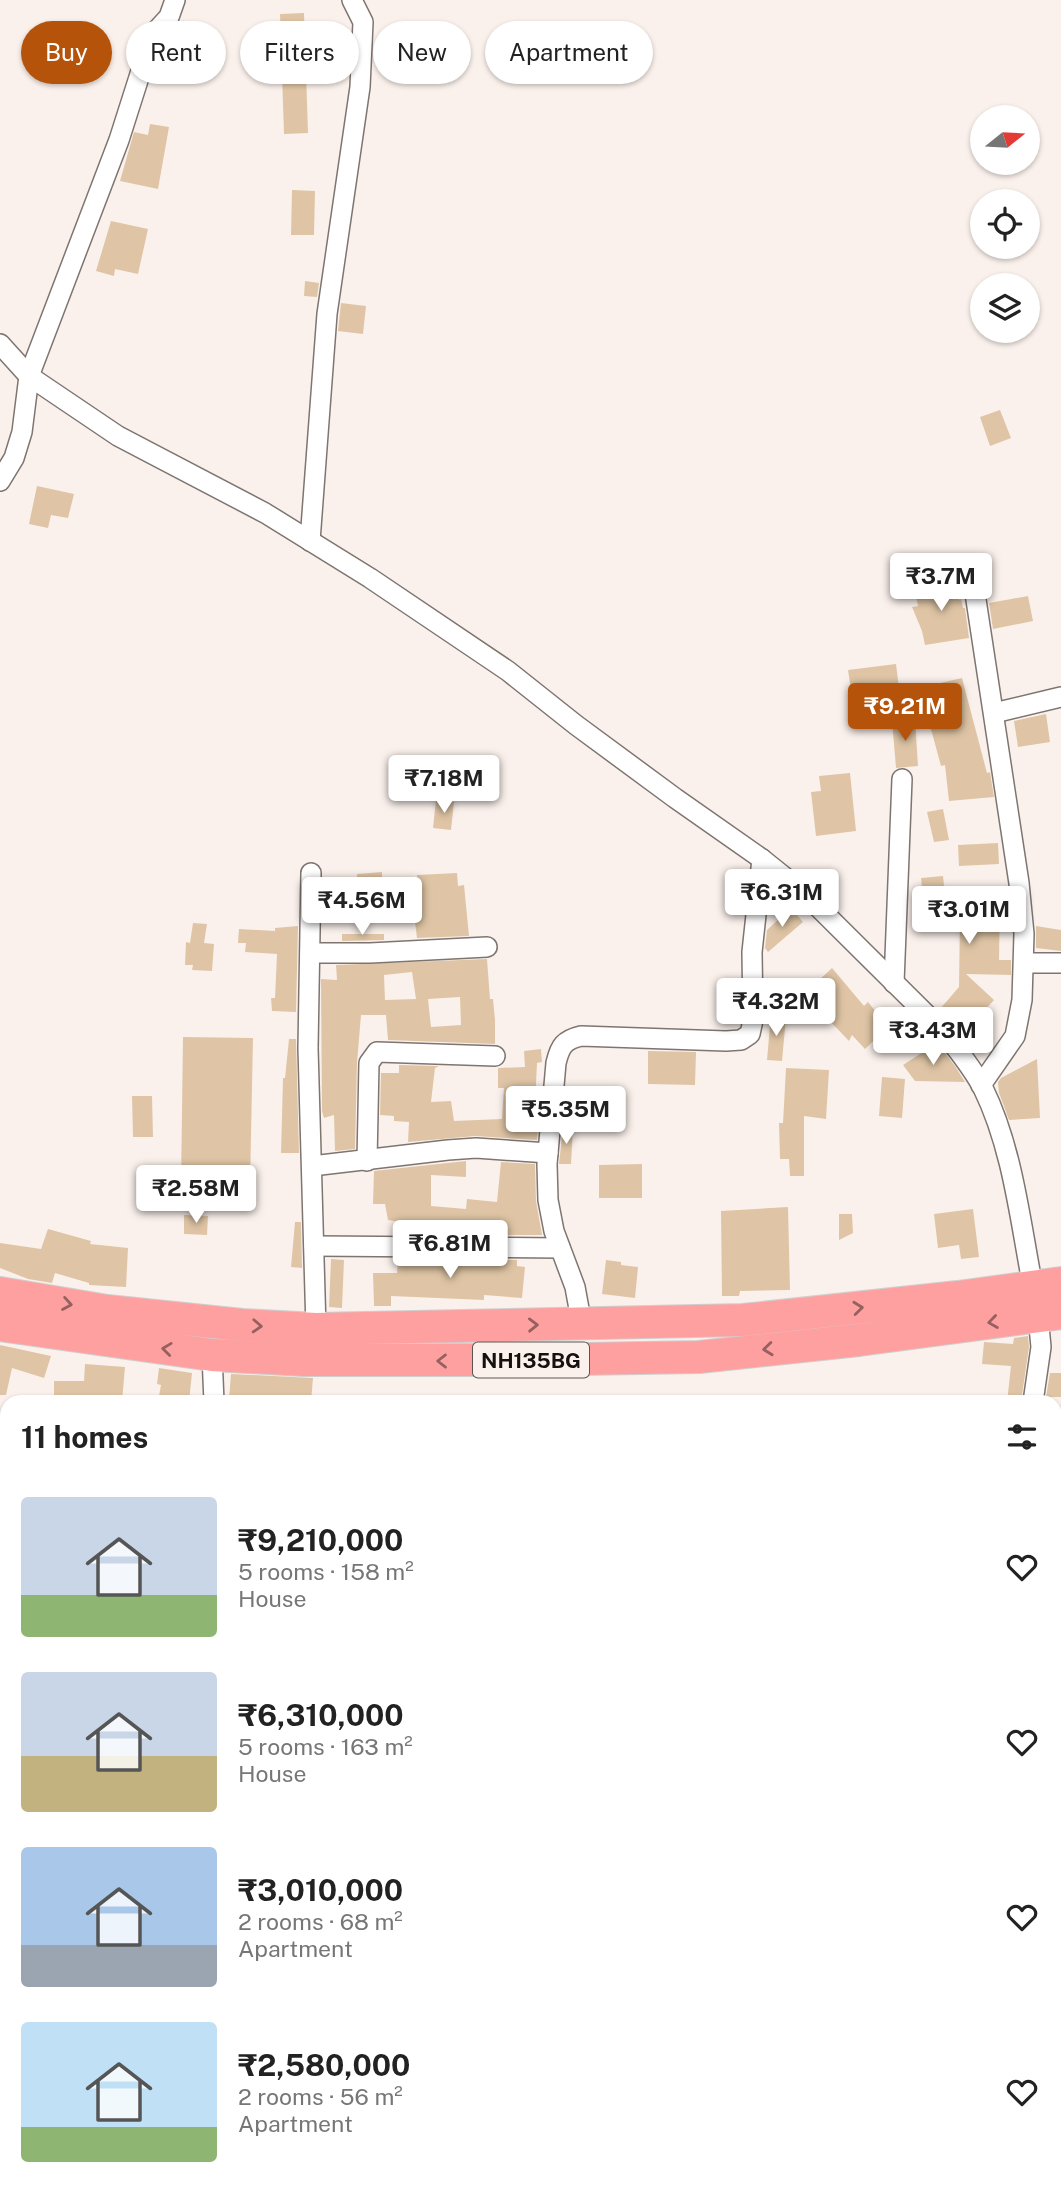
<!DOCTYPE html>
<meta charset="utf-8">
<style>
:root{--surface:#fff;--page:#f6f6f6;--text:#222;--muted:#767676;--accent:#b45309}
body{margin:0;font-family:"Public Sans",sans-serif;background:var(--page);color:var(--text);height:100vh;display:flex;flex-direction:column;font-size:26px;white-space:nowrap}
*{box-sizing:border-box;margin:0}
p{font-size:23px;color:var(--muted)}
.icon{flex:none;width:38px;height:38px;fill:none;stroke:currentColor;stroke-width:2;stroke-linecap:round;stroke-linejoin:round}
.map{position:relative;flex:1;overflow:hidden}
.side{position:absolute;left:0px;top:1395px;width:1062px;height:800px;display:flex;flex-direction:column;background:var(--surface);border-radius:21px 21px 0 0;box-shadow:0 2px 5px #0004}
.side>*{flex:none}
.guide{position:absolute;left:21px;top:21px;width:700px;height:63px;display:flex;gap:14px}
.needle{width:46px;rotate:72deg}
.fabs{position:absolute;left:970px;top:105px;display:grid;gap:14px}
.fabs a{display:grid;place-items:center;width:70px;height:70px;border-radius:50%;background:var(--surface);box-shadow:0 2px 5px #0004;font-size:35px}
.price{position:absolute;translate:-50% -60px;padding:0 16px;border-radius:7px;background:#fff;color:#222;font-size:23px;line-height:46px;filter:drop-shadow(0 2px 4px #0008)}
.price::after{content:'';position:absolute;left:50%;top:42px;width:21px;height:16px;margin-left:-10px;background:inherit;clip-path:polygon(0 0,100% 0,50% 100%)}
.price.selected{background:var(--accent);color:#fff}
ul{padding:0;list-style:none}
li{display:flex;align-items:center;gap:21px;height:175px;padding:0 21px}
li span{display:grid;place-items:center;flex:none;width:196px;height:140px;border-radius:7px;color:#555}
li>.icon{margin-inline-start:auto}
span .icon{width:84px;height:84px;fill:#fffc;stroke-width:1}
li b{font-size:30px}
h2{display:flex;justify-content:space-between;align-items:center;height:84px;padding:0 21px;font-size:30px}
.chip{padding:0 24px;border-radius:32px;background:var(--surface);box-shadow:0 2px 5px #0004;font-size:24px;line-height:63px}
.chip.selected{background:var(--accent);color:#fff}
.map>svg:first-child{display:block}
</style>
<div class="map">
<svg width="1061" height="2194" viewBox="0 0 1061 2194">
<rect width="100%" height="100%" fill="#fbf1ec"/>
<g fill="#dfc5a5" fill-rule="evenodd">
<polygon points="304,13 308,133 284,134 280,14"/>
<polygon points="189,36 202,38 185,83 175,79"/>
<polygon points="150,124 169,127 158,189 120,181 134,132 148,135"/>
<polygon points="292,190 315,191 314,235 291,235"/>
<polygon points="111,221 148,229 138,274 115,269 114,276 96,271"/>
<polygon points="305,281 319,283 317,297 304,296"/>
<polygon points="341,303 366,306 363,334 338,331"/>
<polygon points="1000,410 1011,438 990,446 980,417"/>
<polygon points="37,486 74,494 68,518 51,515 48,528 29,524"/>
<polygon points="955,580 959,600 961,599 963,608 965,608 969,638 925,645 922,631 912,607 918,606 914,587"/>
<polygon points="1028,596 1033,621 993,629 989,603"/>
<polygon points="896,664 901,704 854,710 848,670"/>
<polygon points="962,678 987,773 990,772 994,797 949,801 945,765 941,766 928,718 936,717 927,686"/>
<polygon points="1046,714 1050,742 1018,747 1014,721"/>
<polygon points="915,719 918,766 896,768 892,720"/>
<polygon points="850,773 856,831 816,836 811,792 821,791 819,776"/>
<polygon points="436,800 454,802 451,830 433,828"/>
<polygon points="943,809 949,840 934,842 927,812"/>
<polygon points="998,843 999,864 959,866 958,845"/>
<polygon points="382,872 382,906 352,905 352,890 358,890 357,874"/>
<polygon points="457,873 458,886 464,885 469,936 417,938 415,922 417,875"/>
<polygon points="943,876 945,895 1000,896 999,960 1011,960 1011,975 966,974 994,1000 965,1032 940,1009 959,987 960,917 925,921 921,878"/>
<polygon points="791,908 803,922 768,952 765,948 767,930"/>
<polygon points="193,923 207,924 204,943 214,944 212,971 192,970 193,965 185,965 186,942 190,943"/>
<polygon points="298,926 296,1012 272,1011 271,998 275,998 277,954 245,952 246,943 238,943 239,929 275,931 275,928"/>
<polygon points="1036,926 1061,930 1061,951 1036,948"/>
<polygon points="342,934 384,934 384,940 342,941"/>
<path d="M487,959L490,999H493L495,1020V1044L388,1040L386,1015H361L357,1063L355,1149L335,1151L334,1115L324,1118L322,1111L321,979L337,980L336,965ZM412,972L416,999L385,1000L384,975ZM460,997L461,1025L431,1027L428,999Z"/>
<polygon points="832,968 864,1006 868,1002 888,1027 865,1049 852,1035 849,1041 804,994"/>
<polygon points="771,1015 786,1017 782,1061 767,1060"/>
<polygon points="183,1037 253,1038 250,1185 181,1184"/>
<polygon points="289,1039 296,1039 299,1153 281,1153 283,1078 285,1078"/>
<polygon points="937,1043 955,1066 965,1082 915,1081 903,1065"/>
<polygon points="541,1049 542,1062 537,1063 534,1126 538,1126 537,1140 475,1136 408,1142 409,1122 394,1121 394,1116 380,1115 381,1073 399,1073 399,1065 439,1066 435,1068 431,1102 451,1101 454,1121 502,1119 504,1088 498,1088 498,1068 525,1067 524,1051"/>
<polygon points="648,1051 696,1052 695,1085 648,1084"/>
<polygon points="1037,1059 1040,1118 1009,1120 999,1093 998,1082 1001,1078"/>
<polygon points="786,1068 829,1070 826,1119 804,1116 804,1176 790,1176 789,1159 780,1159 779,1123 783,1123"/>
<polygon points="882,1077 905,1079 902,1118 879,1116"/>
<polygon points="132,1096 152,1096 153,1137 133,1137"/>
<polygon points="563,1127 573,1127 571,1164 559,1164"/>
<polygon points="466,1161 466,1177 431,1175 431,1206 466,1209 467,1199 497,1202 501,1162 535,1164 536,1201 542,1235 485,1235 464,1232 465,1223 433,1220 432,1227 388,1220 385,1204 373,1204 374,1171"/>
<polygon points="642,1164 642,1198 599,1198 599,1165"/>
<polygon points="788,1207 790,1290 740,1291 739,1296 722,1296 721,1211"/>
<polygon points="973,1209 979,1257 961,1259 959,1245 938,1248 934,1214"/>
<polygon points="839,1214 852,1214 853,1233 839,1240"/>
<polygon points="184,1215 208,1216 207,1235 184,1234"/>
<polygon points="295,1222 301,1222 302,1268 291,1267"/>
<polygon points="48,1229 91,1241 90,1244 128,1248 126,1287 89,1285 89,1283 55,1273 52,1283 28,1279 0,1268 0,1243 41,1249"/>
<polygon points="331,1259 344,1260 342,1308 329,1307"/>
<polygon points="398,1259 517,1260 517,1266 525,1267 522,1298 484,1295 484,1300 391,1296 391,1306 374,1306 373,1273 397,1273"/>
<polygon points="606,1260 621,1262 621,1265 638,1267 635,1298 602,1294"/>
<polygon points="1028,1336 1029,1347 1021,1402 1007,1402 1011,1366 982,1364 984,1342 1013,1344 1014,1338"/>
<polygon points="0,1345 51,1356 44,1378 12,1368 6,1395 0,1395"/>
<polygon points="85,1364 125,1367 122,1402 82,1402 82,1395 54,1395 54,1381 84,1381"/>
<polygon points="159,1368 192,1373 189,1402 158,1402 161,1385 157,1384"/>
<polygon points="1050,1373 1061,1373 1061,1397 1046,1397"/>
<polygon points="231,1374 313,1378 311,1402 258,1402 229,1399"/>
</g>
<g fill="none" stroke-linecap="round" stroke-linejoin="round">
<defs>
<g id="service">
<polyline points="1055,1912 1061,1897"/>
<polyline points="1055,1963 1061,2006"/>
<polyline points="388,2194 388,2188"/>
</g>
<g id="minor">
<path d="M0,344L29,376L118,436L265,513L370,578L508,671L576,725L675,798L762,859L802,891L942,1030C956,1048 972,1067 983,1088C1013,1149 1020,1221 1033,1287"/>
<polyline points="0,481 14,458 22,432 29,376 119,140 148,49 158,29 169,17 175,0"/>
<polyline points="310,541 327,314 360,87 363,22 352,0"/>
<polyline points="973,580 1019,883 1024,934 1022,1000 1015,1036 981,1085"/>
<polyline points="994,713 1061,697"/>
<polyline points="311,873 308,1048 316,1329"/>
<polyline points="310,953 370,953 487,947"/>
<polyline points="1024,963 1061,963"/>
<polyline points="894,983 902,779"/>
<polyline points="367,1161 369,1063 377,1052 495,1056"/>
<polyline points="312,1166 448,1150 476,1148 548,1153"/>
<polyline points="314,1246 560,1248"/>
<path d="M582,1325L575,1287L554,1231L548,1200L547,1164L556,1063C560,1046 564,1040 581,1036L726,1041L741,1040L750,1034L753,1020L752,952L762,859"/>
<polyline points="212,1355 214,1402"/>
<polyline points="1033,1402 1041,1347 1038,1316"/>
<polyline points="0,1497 7,1497"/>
<polyline points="0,1597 7,1596"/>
<polyline points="0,2072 7,2072"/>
<polyline points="1021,2188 1061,2193"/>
<polyline points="146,2194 147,2188"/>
</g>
<g id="trunk">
<polyline points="0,1293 107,1311 242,1325 316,1329 743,1320 958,1297 1061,1283"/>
<polyline points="0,1325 212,1355 303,1360 522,1360 699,1357 859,1340 1061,1313"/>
</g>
</defs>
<use href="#service" stroke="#7e7470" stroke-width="12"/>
<use href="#minor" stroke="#7e7470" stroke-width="22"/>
<use href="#trunk" stroke="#d0cfcf" stroke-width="34"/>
<use href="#service" stroke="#fff" stroke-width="10"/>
<use href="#minor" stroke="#fff" stroke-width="19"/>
<use href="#trunk" stroke="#fea0a0" stroke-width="32"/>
</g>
<defs><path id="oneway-chevron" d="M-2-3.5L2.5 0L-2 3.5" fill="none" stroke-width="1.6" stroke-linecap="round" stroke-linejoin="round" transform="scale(1.75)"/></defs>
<g stroke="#95605f">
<use href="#oneway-chevron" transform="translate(67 1304) rotate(10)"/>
<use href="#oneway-chevron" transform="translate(858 1308) rotate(-6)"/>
<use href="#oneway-chevron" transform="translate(993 1322) rotate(172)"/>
<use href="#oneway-chevron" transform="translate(533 1325) rotate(-1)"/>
<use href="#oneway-chevron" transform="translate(257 1326) rotate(3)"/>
<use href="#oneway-chevron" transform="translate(167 1349) rotate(-173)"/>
<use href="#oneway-chevron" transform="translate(768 1349) rotate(174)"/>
<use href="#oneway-chevron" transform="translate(442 1361) rotate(180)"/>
</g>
<g text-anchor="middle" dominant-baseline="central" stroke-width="6" stroke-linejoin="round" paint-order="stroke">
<rect fill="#fbf1ec" stroke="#595451" stroke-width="2" x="473" y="1342.5" width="116" height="35" rx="5"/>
<g font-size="21" font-weight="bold" fill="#14110f">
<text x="531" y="1360">NH135BG</text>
</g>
</g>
</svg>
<div class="fabs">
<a><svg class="needle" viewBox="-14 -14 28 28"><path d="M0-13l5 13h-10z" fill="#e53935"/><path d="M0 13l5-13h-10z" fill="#767676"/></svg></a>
<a><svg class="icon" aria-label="locate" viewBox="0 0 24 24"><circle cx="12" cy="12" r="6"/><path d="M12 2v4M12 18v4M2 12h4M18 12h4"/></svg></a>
<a><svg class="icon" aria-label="layers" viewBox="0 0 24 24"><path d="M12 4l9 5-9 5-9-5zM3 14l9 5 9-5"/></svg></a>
</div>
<b class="price" style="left:941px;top:613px">₹3.7M</b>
<b class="price selected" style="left:905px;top:743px">₹9.21M</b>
<b class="price" style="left:444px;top:815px">₹7.18M</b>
<b class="price" style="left:782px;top:929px">₹6.31M</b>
<b class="price" style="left:362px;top:937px">₹4.56M</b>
<b class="price" style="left:969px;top:946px">₹3.01M</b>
<b class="price" style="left:776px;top:1038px">₹4.32M</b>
<b class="price" style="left:933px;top:1067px">₹3.43M</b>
<b class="price" style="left:566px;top:1146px">₹5.35M</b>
<b class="price" style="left:196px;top:1225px">₹2.58M</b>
<b class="price" style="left:450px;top:1280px">₹6.81M</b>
<div class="guide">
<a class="chip selected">Buy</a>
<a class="chip">Rent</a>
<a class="chip">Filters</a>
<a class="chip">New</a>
<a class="chip">Apartment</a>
</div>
<section class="side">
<h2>11 homes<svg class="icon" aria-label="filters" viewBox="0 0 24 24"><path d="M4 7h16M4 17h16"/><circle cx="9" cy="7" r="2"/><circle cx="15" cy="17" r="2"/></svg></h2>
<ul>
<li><span style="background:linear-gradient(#c9d6e8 70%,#8fb573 0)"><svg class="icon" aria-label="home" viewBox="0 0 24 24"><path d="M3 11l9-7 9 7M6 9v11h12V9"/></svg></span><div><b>₹9,210,000</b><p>5 rooms · 158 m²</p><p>House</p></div><svg class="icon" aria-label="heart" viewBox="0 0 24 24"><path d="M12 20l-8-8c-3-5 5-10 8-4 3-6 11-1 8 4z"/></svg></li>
<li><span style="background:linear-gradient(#c9d6e8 60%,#c2b280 0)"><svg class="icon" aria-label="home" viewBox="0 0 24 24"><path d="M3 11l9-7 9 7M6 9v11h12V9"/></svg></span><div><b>₹6,310,000</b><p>5 rooms · 163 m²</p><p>House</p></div><svg class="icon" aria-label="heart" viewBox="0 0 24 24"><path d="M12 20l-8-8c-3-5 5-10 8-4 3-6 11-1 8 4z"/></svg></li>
<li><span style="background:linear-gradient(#a9c7e8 70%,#9aa5b1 0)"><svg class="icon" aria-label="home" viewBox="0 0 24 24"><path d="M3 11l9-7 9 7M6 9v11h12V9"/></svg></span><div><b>₹3,010,000</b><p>2 rooms · 68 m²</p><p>Apartment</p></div><svg class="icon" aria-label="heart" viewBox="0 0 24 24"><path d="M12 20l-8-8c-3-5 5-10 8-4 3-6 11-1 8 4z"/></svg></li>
<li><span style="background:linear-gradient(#bfe0f5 75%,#8fb573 0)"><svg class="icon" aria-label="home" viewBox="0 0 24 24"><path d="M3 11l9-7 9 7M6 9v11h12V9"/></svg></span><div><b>₹2,580,000</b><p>2 rooms · 56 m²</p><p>Apartment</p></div><svg class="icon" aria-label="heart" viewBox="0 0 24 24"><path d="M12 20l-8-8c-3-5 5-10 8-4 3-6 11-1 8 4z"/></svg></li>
</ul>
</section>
</div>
